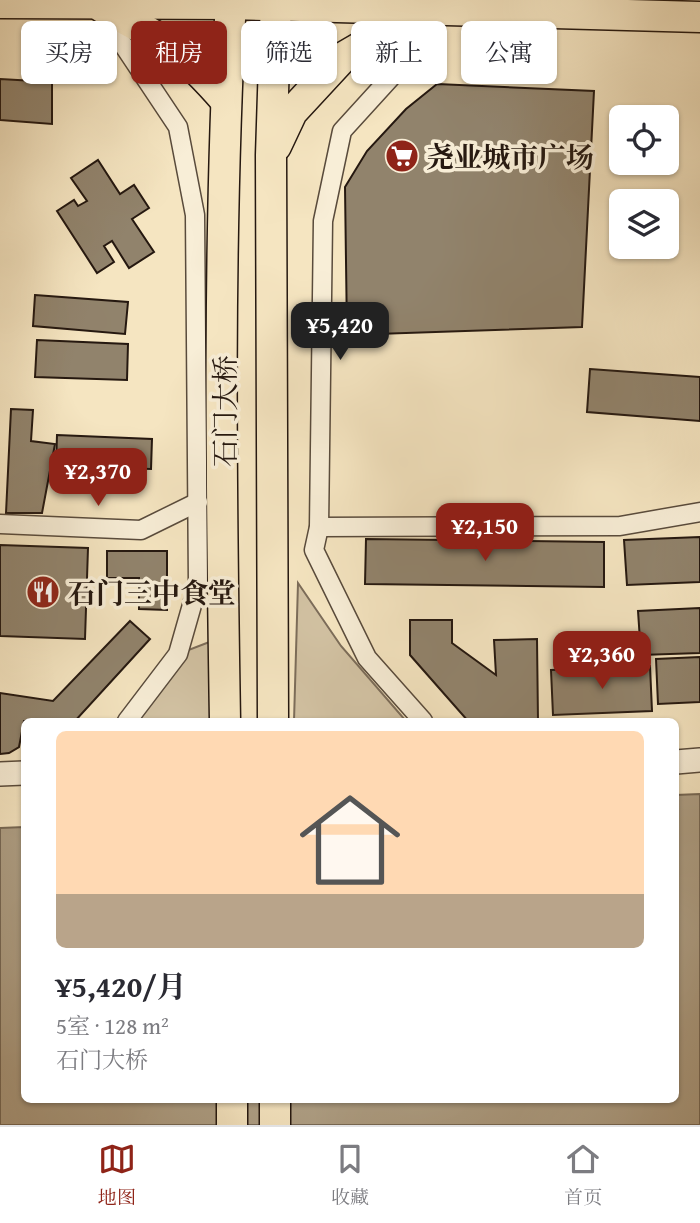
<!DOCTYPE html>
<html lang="zh">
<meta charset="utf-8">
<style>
:root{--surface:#fff;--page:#f2f2f3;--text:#2b2b33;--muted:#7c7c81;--line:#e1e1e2;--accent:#8f2418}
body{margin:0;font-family:"Gentium Book Plus","Noto Serif SC",serif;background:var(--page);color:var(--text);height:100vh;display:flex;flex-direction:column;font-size:26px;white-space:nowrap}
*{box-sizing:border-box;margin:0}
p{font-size:23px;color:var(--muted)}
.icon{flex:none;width:38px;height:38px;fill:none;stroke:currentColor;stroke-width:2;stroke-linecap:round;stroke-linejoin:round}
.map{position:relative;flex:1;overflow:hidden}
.panel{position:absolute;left:21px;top:718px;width:658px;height:385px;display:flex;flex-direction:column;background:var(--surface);border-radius:10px;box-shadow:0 2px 5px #0004}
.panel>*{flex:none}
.guide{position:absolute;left:21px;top:21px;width:658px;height:63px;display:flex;gap:14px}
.tools{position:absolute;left:609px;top:105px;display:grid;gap:14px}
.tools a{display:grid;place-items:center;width:70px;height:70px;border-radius:10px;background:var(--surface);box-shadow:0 2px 5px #0004;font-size:35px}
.price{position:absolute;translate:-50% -60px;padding:0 16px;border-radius:14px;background:var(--accent);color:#fff;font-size:23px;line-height:46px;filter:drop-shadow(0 2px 4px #0008)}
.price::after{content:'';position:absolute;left:50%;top:42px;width:21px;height:16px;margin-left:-10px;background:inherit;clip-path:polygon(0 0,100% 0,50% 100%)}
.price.current{background:#222;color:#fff}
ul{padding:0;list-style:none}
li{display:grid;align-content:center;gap:14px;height:371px;padding:0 35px}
li span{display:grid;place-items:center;height:217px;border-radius:10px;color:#555}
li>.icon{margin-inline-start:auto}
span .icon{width:126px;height:126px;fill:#fffc;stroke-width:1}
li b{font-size:30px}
.chip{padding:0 24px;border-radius:10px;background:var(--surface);box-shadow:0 2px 5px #0004;font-size:24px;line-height:63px}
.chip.current{background:var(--accent);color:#fff}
.dock{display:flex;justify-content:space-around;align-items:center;height:98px;border-top:2px solid var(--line);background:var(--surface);font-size:19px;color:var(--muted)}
.dock a{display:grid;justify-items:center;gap:4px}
.dock .current{color:var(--accent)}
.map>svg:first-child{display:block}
</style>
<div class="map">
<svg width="700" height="1125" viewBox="0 0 700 1125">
<rect width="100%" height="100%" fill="#f5e5c1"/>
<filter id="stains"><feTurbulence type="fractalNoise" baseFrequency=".00286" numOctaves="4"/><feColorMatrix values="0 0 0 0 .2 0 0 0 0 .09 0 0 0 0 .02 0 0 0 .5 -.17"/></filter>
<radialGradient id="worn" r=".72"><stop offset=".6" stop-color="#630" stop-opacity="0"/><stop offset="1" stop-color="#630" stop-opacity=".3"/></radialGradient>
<g fill="#d2c2a3" stroke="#7c6d5a" stroke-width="2">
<polygon points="298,583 341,646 406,721 294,721"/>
<polygon points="212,641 215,721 133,721 178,654"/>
</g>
<polygon fill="#ae9f85" stroke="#776956" stroke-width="2" points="700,794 700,1125 0,1125 0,828 24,827 24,1099 676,1099 676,795"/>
<g fill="#91836c" stroke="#251810" stroke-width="2">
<polygon points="0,79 52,82 52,124 0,120"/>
<polygon points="437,84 594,91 582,327 347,335 345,187 367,151 406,109"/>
<polygon points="98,160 120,194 134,185 149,208 132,219 154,252 129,268 112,241 104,246 114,262 97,273 57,211 74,200 78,206 87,201 71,178"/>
<polygon points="35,295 128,302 125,334 33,326"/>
<polygon points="37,340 128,344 127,380 35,377"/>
<polygon points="590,369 700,377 700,421 587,412"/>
<polygon points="11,409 33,410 31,441 55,444 42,513 6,513"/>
<polygon points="57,435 152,439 151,469 56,466"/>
<polygon points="700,537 700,582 627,585 624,540"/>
<polygon points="366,539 604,542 604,587 365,584"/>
<polygon points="0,545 88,548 85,639 0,636"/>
<polygon points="107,551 167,551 167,610 139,609 139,578 107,578"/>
<polygon points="700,608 700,653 641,655 638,611"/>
<polygon points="410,620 452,620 452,643 496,675 494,640 537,639 538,721 468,721 410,655"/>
<polygon points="130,621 150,639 75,721 24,721 19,747 9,753 0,754 0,693 53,701"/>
<polygon points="700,657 700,702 658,704 656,659"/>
<polygon points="650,666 652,711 553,715 551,670"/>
</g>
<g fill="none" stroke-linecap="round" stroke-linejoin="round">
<defs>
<g id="minor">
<polyline points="100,10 178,127 195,215 198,584 178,654 127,721"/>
<polyline points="0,524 141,530 198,502"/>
<polyline points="319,527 620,526 700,512"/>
<polyline points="423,721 367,658 314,550 319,527 323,221 342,131 413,53 423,11"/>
</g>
<g id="tertiary">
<polyline points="676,762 700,760"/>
<polyline points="0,774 24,773"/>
</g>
<g id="primary">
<polyline points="0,3 231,4 700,17"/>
<path d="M102,7C160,36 183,51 226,101"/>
<polyline points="276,146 292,112 342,58 423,11"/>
<path d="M225,721C221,481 218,239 231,0"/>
<polyline points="273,721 271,155 276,0"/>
<polyline points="232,1099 232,1125"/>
<polyline points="275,1099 275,1125"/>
</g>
</defs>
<use href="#minor" stroke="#594b3c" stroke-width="21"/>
<use href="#tertiary" stroke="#594b3c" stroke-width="26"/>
<use href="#primary" stroke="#251810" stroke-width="33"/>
<use href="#minor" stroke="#f8eed7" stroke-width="18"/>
<use href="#tertiary" stroke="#f8eed7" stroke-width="23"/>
<use href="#primary" stroke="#f5e5c1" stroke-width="30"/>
</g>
<defs>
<symbol id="supermarket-disc" viewBox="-11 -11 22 22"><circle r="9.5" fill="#8f2418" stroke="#f8eed7"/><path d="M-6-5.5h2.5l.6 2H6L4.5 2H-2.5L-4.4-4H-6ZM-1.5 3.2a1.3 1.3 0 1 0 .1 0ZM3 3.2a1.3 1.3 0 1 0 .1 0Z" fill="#fff"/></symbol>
<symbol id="restaurant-disc" viewBox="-11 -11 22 22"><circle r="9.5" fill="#8f2418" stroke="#f8eed7"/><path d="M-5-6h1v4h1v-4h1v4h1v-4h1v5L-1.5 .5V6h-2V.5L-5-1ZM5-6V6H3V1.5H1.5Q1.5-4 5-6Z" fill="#fff"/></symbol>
</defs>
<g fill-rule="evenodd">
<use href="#supermarket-disc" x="383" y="137" width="38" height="38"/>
<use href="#restaurant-disc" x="24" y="573" width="38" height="38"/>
</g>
<g text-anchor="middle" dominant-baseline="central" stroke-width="7" stroke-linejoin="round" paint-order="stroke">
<g font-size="28" font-weight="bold" fill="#251810" stroke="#f8eed7" text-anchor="start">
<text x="426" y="156">尧业城市广场</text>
<text x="68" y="592">石门三中食堂</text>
</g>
<g font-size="28" fill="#251810" stroke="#f8eed7">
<text transform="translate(224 411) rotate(-90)">石门大桥</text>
</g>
</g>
<rect width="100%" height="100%" filter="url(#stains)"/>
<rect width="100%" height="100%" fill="url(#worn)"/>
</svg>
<div class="tools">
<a><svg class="icon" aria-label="locate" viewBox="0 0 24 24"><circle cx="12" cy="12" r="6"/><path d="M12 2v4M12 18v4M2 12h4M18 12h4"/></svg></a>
<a><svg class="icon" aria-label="layers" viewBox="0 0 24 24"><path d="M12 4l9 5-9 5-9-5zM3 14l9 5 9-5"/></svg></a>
</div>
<b class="price current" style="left:340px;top:362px">¥5,420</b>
<b class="price" style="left:98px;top:508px">¥2,370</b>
<b class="price" style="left:485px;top:563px">¥2,150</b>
<b class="price" style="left:602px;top:691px">¥2,360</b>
<div class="guide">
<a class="chip">买房</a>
<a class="chip current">租房</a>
<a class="chip">筛选</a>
<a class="chip">新上</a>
<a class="chip">公寓</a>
</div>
<section class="panel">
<ul>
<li><span style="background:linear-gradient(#ffd9b3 75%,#b9a48a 0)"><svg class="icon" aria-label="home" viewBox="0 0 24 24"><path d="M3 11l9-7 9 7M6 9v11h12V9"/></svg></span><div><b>¥5,420/月</b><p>5室 · 128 m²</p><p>石门大桥</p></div></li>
</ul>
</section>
</div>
<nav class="dock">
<a class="current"><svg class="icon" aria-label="map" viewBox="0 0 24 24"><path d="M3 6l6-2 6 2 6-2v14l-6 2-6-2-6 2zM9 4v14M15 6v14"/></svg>地图</a>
<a><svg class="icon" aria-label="saved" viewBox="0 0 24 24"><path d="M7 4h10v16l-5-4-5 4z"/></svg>收藏</a>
<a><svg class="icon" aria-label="home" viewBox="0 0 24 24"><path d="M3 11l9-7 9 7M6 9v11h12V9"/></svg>首页</a>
</nav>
